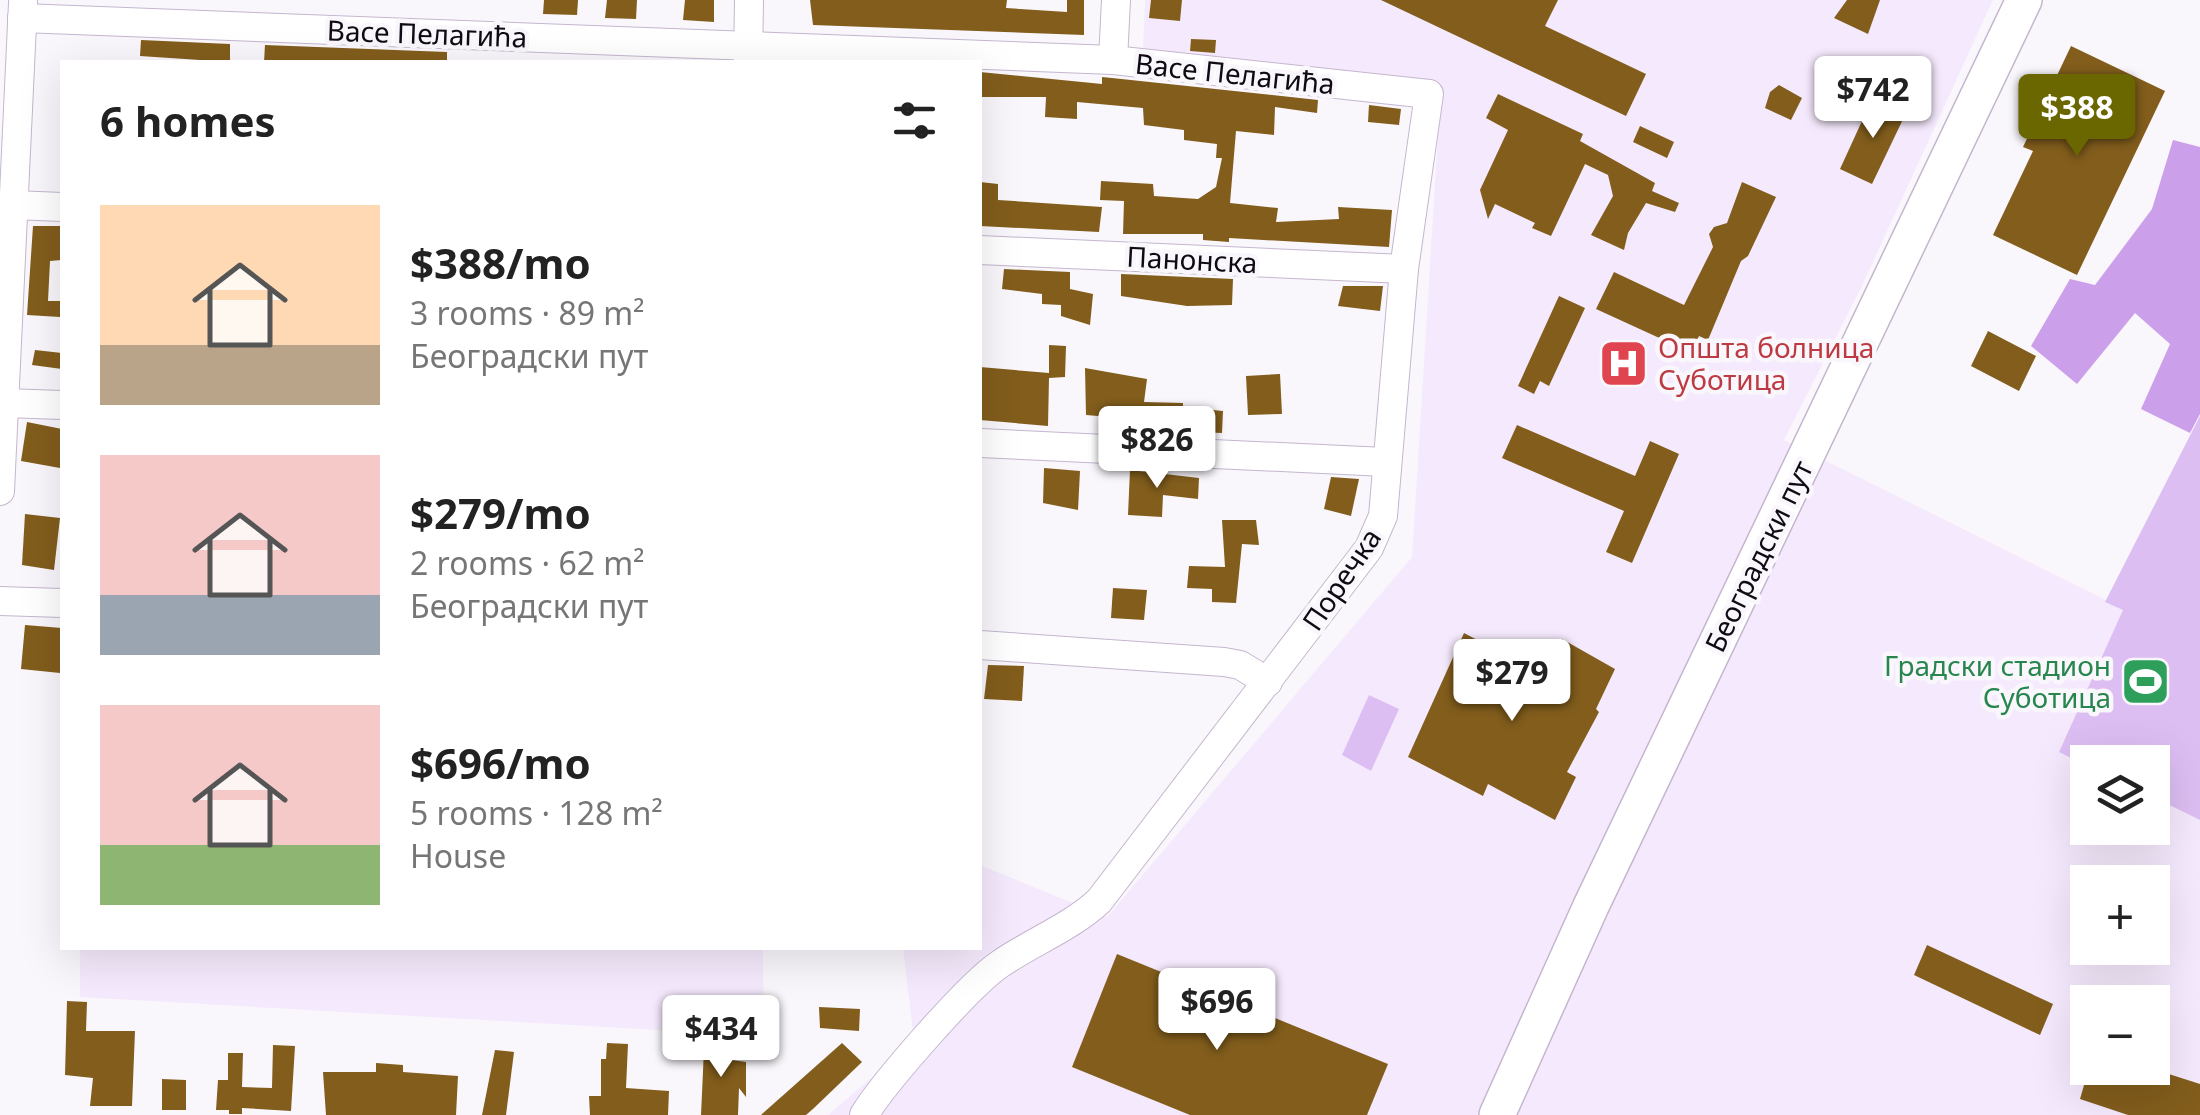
<!DOCTYPE html>
<meta charset="utf-8">
<style>
:root{--surface:#fff;--page:#f6f6f6;--text:#222;--muted:#767676;--accent:#6a6700}
body{margin:0;font-family:"Noto Sans",sans-serif;background:var(--page);color:var(--text);height:100vh;display:flex;flex-direction:column;font-size:38px;white-space:nowrap}
*{box-sizing:border-box;margin:0}
p{font-size:32px;color:var(--muted)}
.icon{flex:none;width:55px;height:55px;fill:none;stroke:currentColor;stroke-width:2;stroke-linecap:round;stroke-linejoin:round}
.map{position:relative;flex:1;overflow:hidden}
.side{position:absolute;left:60px;top:60px;width:922px;height:890px;display:flex;flex-direction:column;background:var(--surface);border-radius:0px;box-shadow:0 10px 40px #0002}
.side>*{flex:none}
.controls{position:absolute;left:2070px;top:745px;display:grid;gap:20px}
.controls a{display:grid;place-items:center;width:100px;height:100px;border-radius:0px;background:var(--surface);box-shadow:0 10px 40px #0002;font-size:50px}
.price{position:absolute;translate:-50% -85px;padding:0 22px;border-radius:10px;background:#fff;color:#222;font-size:32px;line-height:65px;filter:drop-shadow(0 2px 5px #0008)}
.price::after{content:'';position:absolute;left:50%;top:60px;width:30px;height:22px;margin-left:-15px;background:inherit;clip-path:polygon(0 0,100% 0,50% 100%)}
.price.active{background:var(--accent);color:#fff}
ul{padding:0;list-style:none}
li{display:flex;align-items:center;gap:30px;height:250px;padding:0 40px}
li span{display:grid;place-items:center;flex:none;width:280px;height:200px;border-radius:0px;color:#555}
li>.icon{margin-inline-start:auto}
span .icon{width:120px;height:120px;fill:#fffc;stroke-width:1}
li b{font-size:42px}
h2{display:flex;justify-content:space-between;align-items:center;height:120px;padding:0 40px;font-size:42px}
.map>svg:first-child{display:block}
</style>
<div class="map">
<svg width="2200" height="1115" viewBox="0 0 2200 1115">
<rect width="100%" height="100%" fill="#faf7fc"/>
<g fill="#f5eafd" fill-rule="evenodd">
<path d="M1145,0H1993L1862,286L1784,440L2124,609L2059,752L2087,766L2088,828H2152L2153,797L2200,820V1115H828L914,1041L903,948H980V865L1107,917L1412,557L1441,86L1143,51ZM2088,882H2152V948H2088ZM2088,1002H2152V1068H2088Z"/>
<polygon points="80,948 763,948 764,1036 80,997"/>
</g>
<g fill="#ddbef3">
<polygon points="2200,416 2200,820 2153,797 2152,762 2087,766 2059,752 2123,610 2105,602"/>
<polygon points="1369,695 1399,709 1371,771 1342,755"/>
</g>
<polygon fill="#cc9fea" points="2173,140 2200,147 2200,414 2190,433 2141,409 2170,344 2135,313 2077,384 2031,346 2070,279 2095,285 2152,209"/>
<g fill="#825d1c">
<polygon points="544,0 578,0 577,15 543,14"/>
<polygon points="607,0 637,0 636,19 605,18"/>
<polygon points="685,0 714,0 714,22 683,20"/>
<polygon points="810,0 1007,0 1006,8 1067,12 1067,0 1084,0 1084,35 813,25"/>
<polygon points="1151,0 1182,0 1180,21 1149,18"/>
<polygon points="1381,0 1558,0 1545,26 1646,74 1626,116"/>
<polygon points="1847,0 1880,0 1868,34 1834,18"/>
<polygon points="1191,39 1216,40 1215,53 1190,51"/>
<polygon points="141,40 230,44 230,62 140,56"/>
<polygon points="265,45 447,52 447,62 264,62"/>
<polygon points="2071,46 2165,91 2077,275 1993,235 2033,151 2023,147"/>
<polygon points="980,72 1102,84 1102,77 1112,78 1318,100 1317,113 1275,107 1274,135 1236,131 1230,203 1278,208 1276,222 1339,219 1338,207 1392,210 1389,247 1229,238 1229,242 1203,240 1203,234 1123,234 1124,201 1100,200 1101,181 1153,184 1154,196 1198,199 1216,187 1222,158 1216,158 1217,144 1184,140 1184,130 1144,125 1143,108 1077,102 1077,119 1045,117 1046,97 980,97"/>
<polygon points="1779,85 1802,98 1791,120 1765,108 1770,92"/>
<polygon points="1498,94 1583,134 1580,141 1655,183 1652,191 1679,203 1675,212 1646,203 1628,233 1624,250 1591,235 1613,196 1608,175 1585,164 1551,236 1532,228 1535,223 1495,204 1488,219 1480,190 1508,130 1486,118"/>
<polygon points="1873,97 1906,113 1872,184 1840,169"/>
<polygon points="1369,105 1401,109 1399,125 1368,122"/>
<polygon points="1640,126 1674,142 1667,158 1633,142"/>
<polygon points="980,182 998,184 998,200 1102,207 1099,232 980,226"/>
<polygon points="1742,182 1776,197 1748,256 1741,261 1708,340 1699,336 1689,360 1676,354 1679,347 1596,309 1614,272 1684,305 1713,247 1709,234 1714,227 1727,223"/>
<polygon points="33,226 62,226 62,260 50,261 48,301 60,301 60,317 27,315"/>
<polygon points="1004,269 1070,272 1070,289 1093,294 1090,325 1061,316 1061,305 1042,304 1042,294 1002,289"/>
<polygon points="1121,274 1233,279 1232,305 1187,306 1121,296"/>
<polygon points="1343,286 1383,286 1380,311 1338,306"/>
<polygon points="1559,296 1585,308 1549,386 1540,381 1534,394 1518,386"/>
<polygon points="1988,331 2036,356 2019,391 1971,366"/>
<polygon points="1049,345 1066,346 1065,377 1049,378 1048,426 980,420 980,367 1049,373"/>
<polygon points="35,350 62,353 62,369 32,365"/>
<polygon points="1085,368 1147,379 1144,402 1183,403 1183,407 1223,411 1222,433 1108,428 1110,417 1086,415"/>
<polygon points="1280,374 1282,414 1248,415 1246,376"/>
<polygon points="27,422 62,429 60,468 21,461"/>
<polygon points="1517,425 1635,476 1650,441 1679,454 1632,563 1606,552 1624,511 1502,458"/>
<polygon points="1044,468 1080,471 1078,510 1043,503"/>
<polygon points="1130,470 1199,478 1198,499 1163,495 1162,517 1128,515"/>
<polygon points="1331,477 1359,479 1351,516 1324,509"/>
<polygon points="25,514 60,518 54,570 22,565"/>
<polygon points="1222,520 1256,520 1259,545 1242,544 1236,603 1212,602 1212,589 1187,588 1189,566 1225,567"/>
<polygon points="1113,588 1147,590 1144,620 1111,618"/>
<polygon points="25,625 62,628 60,673 21,669"/>
<polygon points="1464,633 1504,654 1493,673 1521,688 1528,675 1541,683 1562,639 1615,669 1596,709 1599,712 1567,772 1576,777 1555,820 1488,784 1483,796 1408,757"/>
<polygon points="988,665 1024,666 1022,701 984,699"/>
<polygon points="1927,945 2053,1004 2040,1035 1914,975"/>
<polygon points="1117,954 1388,1064 1367,1115 1190,1115 1072,1067"/>
<polygon points="67,1001 87,1002 86,1031 135,1031 132,1106 90,1106 93,1078 65,1075"/>
<polygon points="819,1007 860,1009 859,1031 820,1028"/>
<polygon points="705,1027 718,1028 717,1058 746,1062 746,1097 739,1088 738,1115 701,1115"/>
<polygon points="607,1043 628,1044 626,1088 669,1091 668,1115 590,1115 589,1096 601,1096 601,1059 606,1059"/>
<polygon points="842,1043 862,1062 814,1108 806,1115 761,1115"/>
<polygon points="273,1045 295,1046 291,1111 242,1108 242,1114 229,1114 229,1110 216,1110 218,1080 228,1080 228,1053 243,1053 242,1087 272,1088"/>
<polygon points="495,1050 514,1052 506,1115 482,1115"/>
<polygon points="376,1063 403,1065 403,1072 458,1076 456,1115 326,1115 323,1072 376,1072"/>
<polygon points="2089,1068 2150,1068 2200,1084 2200,1115 2128,1115 2080,1099"/>
<polygon points="162,1079 186,1080 186,1110 162,1110"/>
</g>
<g fill="none" stroke-linecap="round" stroke-linejoin="round">
<defs>
<g id="minor">
<path d="M22,18L1113,60L1429,94L1404,269L1383,516L1369,548L1099,901C1071,927 1032,942 1000,964C969,985 885,1081 864,1115"/>
<polyline points="1113,60 1116,0"/>
<polyline points="748,62 749,0"/>
<polyline points="14,205 62,207"/>
<polyline points="980,250 1404,269"/>
<polyline points="5,403 62,405"/>
<polyline points="980,443 1385,462"/>
<polyline points="0,491 23,3"/>
<polyline points="0,601 62,603"/>
<polyline points="980,645 1224,662 1240,665 1268,682"/>
</g>
<polyline id="major" points="1497,1115 1591,906 2024,0"/>
</defs>
<use href="#minor" stroke="#c4b6ce" stroke-width="30"/>
<use href="#major" stroke="#c4b6ce" stroke-width="38"/>
<use href="#minor" stroke="#fff" stroke-width="28"/>
<use href="#major" stroke="#fff" stroke-width="35"/>
</g>
<defs>
<symbol id="hospital-square" viewBox="-11 -11 22 22"><rect x="-9" y="-9" width="18" height="18" rx="4" fill="#e0444e" stroke="#faf7fc"/><path d="M-5-5h3v3.5h4V-5h3V5h-3V1.5h-4V5h-3Z" fill="#fff"/></symbol>
<symbol id="stadium-square" viewBox="-11 -11 22 22"><rect x="-9" y="-9" width="18" height="18" rx="4" fill="#2e9e5b" stroke="#faf7fc"/><path d="M0-5a6.5 5 0 1 0 0 10a6.5 5 0 1 0 0-10ZM-3.5-1.8h7v3.6h-7Z" fill="#fff"/></symbol>
</defs>
<g fill-rule="evenodd">
<use href="#hospital-square" x="1596" y="336" width="55" height="55"/>
<use href="#stadium-square" x="2118" y="654" width="55" height="55"/>
</g>
<g text-anchor="middle" dominant-baseline="central" stroke-width="9" stroke-linejoin="round" paint-order="stroke">
<g font-size="28" fill="#0f0a13" stroke="#faf7fc">
<text transform="translate(427 33) rotate(2)">Васе Пелагића</text>
<text transform="translate(1235 73) rotate(6)">Васе Пелагића</text>
<text transform="translate(1192 259) rotate(3)">Панонска</text>
<text transform="translate(1758 556) rotate(-64)">Београдски пут</text>
<text transform="translate(1341 579) rotate(-56)">Поречка</text>
</g>
<g font-size="28" fill="#be3a42" stroke="#faf7fc" text-anchor="start">
<text x="1658" y="347">Општа болница<tspan x="1658" dy="32">Суботица</tspan></text>
</g>
<g font-size="28" fill="#27864d" stroke="#faf7fc" text-anchor="end">
<text x="2111" y="665">Градски стадион<tspan x="2111" dy="32">Суботица</tspan></text>
</g>
</g>
</svg>
<div class="controls">
<a><svg class="icon" aria-label="layers" viewBox="0 0 24 24"><path d="M12 4l9 5-9 5-9-5zM3 14l9 5 9-5"/></svg></a>
<a>+</a>
<a>−</a>
</div>
<b class="price" style="left:1873px;top:141px">$742</b>
<b class="price active" style="left:2077px;top:159px">$388</b>
<b class="price" style="left:1157px;top:491px">$826</b>
<b class="price" style="left:1512px;top:724px">$279</b>
<b class="price" style="left:1217px;top:1053px">$696</b>
<b class="price" style="left:721px;top:1080px">$434</b>
<section class="side">
<h2>6 homes<svg class="icon" aria-label="filters" viewBox="0 0 24 24"><path d="M4 7h16M4 17h16"/><circle cx="9" cy="7" r="2"/><circle cx="15" cy="17" r="2"/></svg></h2>
<ul>
<li><span style="background:linear-gradient(#ffd9b3 70%,#b9a48a 0)"><svg class="icon" aria-label="home" viewBox="0 0 24 24"><path d="M3 11l9-7 9 7M6 9v11h12V9"/></svg></span><div><b>$388/mo</b><p>3 rooms · 89 m²</p><p>Београдски пут</p></div></li>
<li><span style="background:linear-gradient(#f6c9c9 70%,#9aa5b1 0)"><svg class="icon" aria-label="home" viewBox="0 0 24 24"><path d="M3 11l9-7 9 7M6 9v11h12V9"/></svg></span><div><b>$279/mo</b><p>2 rooms · 62 m²</p><p>Београдски пут</p></div></li>
<li><span style="background:linear-gradient(#f6c9c9 70%,#8fb573 0)"><svg class="icon" aria-label="home" viewBox="0 0 24 24"><path d="M3 11l9-7 9 7M6 9v11h12V9"/></svg></span><div><b>$696/mo</b><p>5 rooms · 128 m²</p><p>House</p></div></li>
</ul>
</section>
</div>
